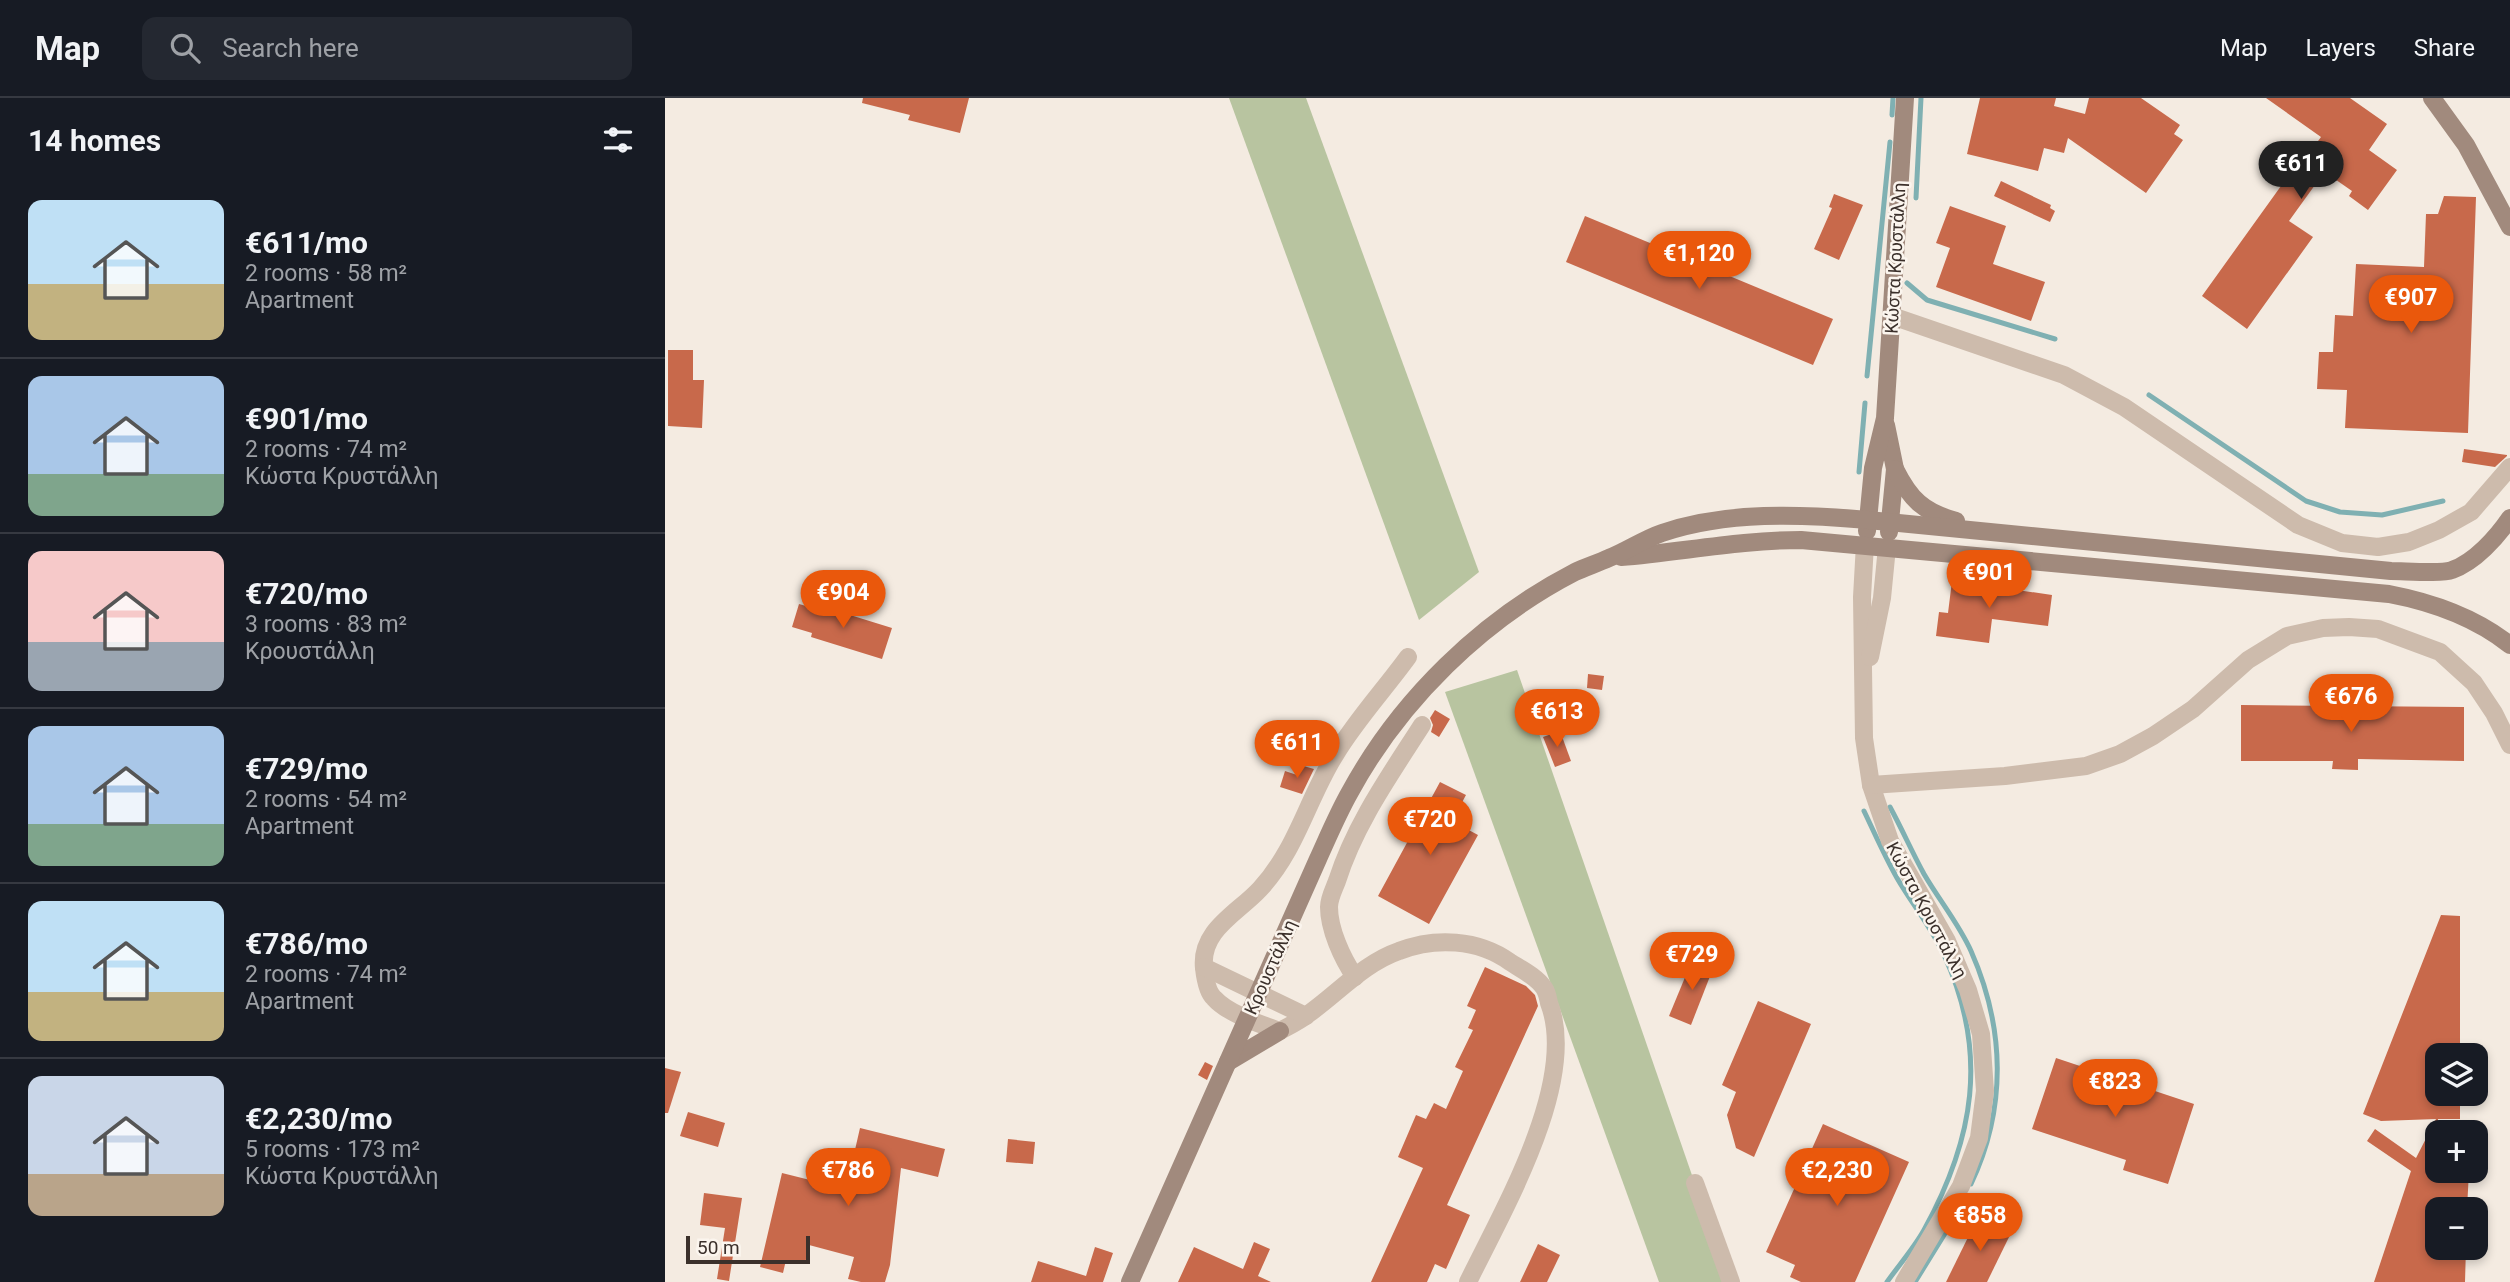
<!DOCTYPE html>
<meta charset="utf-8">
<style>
:root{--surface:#171b24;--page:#242831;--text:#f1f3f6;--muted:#9ea1a6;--line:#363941;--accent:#ea580c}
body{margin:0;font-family:Roboto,sans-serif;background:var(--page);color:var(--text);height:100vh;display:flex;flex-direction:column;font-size:26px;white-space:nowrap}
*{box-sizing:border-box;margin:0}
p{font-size:23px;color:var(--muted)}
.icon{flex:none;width:38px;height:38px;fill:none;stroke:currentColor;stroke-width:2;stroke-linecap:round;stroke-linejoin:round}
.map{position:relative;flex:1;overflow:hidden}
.side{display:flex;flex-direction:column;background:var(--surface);width:665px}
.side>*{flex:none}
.controls{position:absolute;left:1760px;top:945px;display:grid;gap:14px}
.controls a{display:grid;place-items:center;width:63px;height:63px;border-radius:14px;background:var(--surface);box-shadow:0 4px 10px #0003;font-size:35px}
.scale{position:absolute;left:21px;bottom:18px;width:124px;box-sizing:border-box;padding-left:7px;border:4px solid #3b302b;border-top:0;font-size:19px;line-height:24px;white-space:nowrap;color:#3b302b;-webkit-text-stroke:5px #fbf5ee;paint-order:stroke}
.price{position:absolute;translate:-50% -60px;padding:0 16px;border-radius:24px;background:var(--accent);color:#fff;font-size:23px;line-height:46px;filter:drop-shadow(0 2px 4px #0008)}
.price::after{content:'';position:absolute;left:50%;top:42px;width:21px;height:16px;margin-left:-10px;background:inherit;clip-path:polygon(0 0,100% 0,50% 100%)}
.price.active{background:#222;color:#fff}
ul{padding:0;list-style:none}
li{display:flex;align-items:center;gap:21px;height:175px;padding:0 28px}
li+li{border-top:2px solid var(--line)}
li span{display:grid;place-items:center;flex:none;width:196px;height:140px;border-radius:14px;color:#555}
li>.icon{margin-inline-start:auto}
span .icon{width:84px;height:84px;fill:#fffc;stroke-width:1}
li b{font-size:30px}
h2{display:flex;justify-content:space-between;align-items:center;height:84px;padding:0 28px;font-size:30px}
header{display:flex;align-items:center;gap:42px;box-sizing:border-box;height:98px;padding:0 35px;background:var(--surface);border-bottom:2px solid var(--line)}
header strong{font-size:33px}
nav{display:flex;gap:38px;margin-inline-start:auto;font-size:24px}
.search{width:490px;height:63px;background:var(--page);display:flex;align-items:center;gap:18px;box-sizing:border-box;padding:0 24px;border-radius:14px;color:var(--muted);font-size:26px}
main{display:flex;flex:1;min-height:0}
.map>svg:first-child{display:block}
</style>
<header>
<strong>Map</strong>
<div class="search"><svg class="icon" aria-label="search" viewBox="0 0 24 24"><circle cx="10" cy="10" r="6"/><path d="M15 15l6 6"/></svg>Search here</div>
<nav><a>Map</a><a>Layers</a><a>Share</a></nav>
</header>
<main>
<section class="side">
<h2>14 homes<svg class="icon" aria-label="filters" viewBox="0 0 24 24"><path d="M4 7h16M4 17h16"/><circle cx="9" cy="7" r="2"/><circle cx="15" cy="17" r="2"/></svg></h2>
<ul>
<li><span style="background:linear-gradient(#bfe0f5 60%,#c2b280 0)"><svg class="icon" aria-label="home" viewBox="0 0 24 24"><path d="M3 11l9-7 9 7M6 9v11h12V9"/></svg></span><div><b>€611/mo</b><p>2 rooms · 58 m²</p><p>Apartment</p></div></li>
<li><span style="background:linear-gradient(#a9c7e8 70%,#7fa58c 0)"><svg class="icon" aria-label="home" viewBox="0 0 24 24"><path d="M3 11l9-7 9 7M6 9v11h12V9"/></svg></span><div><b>€901/mo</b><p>2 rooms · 74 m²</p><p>Κώστα Κρυστάλλη</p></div></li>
<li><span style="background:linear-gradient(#f6c9c9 65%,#9aa5b1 0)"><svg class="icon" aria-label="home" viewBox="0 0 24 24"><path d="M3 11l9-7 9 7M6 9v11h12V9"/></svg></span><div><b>€720/mo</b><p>3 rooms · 83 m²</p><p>Κρουστάλλη</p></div></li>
<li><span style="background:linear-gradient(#a9c7e8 70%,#7fa58c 0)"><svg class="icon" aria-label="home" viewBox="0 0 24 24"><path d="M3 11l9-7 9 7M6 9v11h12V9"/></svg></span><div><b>€729/mo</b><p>2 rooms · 54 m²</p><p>Apartment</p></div></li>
<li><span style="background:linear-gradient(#bfe0f5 65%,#c2b280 0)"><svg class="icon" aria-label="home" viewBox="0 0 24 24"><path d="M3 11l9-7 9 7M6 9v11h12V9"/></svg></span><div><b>€786/mo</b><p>2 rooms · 74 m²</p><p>Apartment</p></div></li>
<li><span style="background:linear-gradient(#c9d6e8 70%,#b9a48a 0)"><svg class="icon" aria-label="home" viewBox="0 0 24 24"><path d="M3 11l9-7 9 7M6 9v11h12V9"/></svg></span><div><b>€2,230/mo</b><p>5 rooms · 173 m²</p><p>Κώστα Κρυστάλλη</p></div></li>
</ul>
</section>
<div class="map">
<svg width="1845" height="1184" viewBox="0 0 1845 1184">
<rect width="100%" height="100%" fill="#f4ebe1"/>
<g fill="#b8c4a0">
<polygon points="564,0 641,0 814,474 754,522"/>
<polygon points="852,572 1064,1184 994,1184 780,594"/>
</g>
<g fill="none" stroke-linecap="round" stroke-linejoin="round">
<g stroke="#7fb0b2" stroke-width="5">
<polyline points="1227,17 1228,0"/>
<polyline points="1251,100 1256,0"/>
<polyline points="1242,185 1262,202 1390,241"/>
<polyline points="1202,278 1225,44"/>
<polyline points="1484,297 1641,403 1675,414 1717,417 1778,403"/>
<polyline points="1194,374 1200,305"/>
<path d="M1225,709C1237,731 1247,754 1259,776C1274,802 1294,826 1306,853C1340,930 1342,1010 1306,1086"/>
<path d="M1199,713C1210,736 1220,759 1232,780C1247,806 1267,830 1279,857C1324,955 1309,1041 1259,1132C1249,1150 1234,1167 1222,1184"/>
<polyline points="1250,1184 1284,1129 1300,1098"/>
</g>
</g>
<g fill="#c8694b">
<polygon points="198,0 304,0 295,35 243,22 245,17 197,5"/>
<polygon points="1315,0 1391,0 1389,8 1420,16 1424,0 1476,0 1515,27 1509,36 1518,42 1481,95 1403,40 1399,55 1379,50 1373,73 1302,56"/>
<polygon points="1601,0 1685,0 1722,26 1704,52 1732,72 1703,112 1684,98 1687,93 1664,77 1659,83 1655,80 1624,123 1648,139 1582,231 1537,198 1631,67 1634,69 1656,39"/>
<polygon points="1336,83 1386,107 1385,110 1390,113 1385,124 1329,98"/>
<polygon points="1169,96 1198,107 1174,162 1149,151 1167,110 1164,109"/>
<polygon points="1779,98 1811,99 1803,335 1680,330 1682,292 1652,291 1654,254 1668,254 1670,217 1688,218 1691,166 1759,169 1761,116 1773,116"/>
<polygon points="1285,108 1341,128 1328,166 1380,184 1366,223 1271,189 1285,150 1271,145"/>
<polygon points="920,118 1168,221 1148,267 901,164"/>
<polygon points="3,252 28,252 28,282 39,282 37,330 3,328"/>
<polygon points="1799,351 1842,357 1842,358 1830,369 1797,364"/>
<polygon points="1300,480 1319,482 1318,487 1387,497 1383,528 1327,521 1324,545 1271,538 1274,514 1283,515 1287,483 1300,485"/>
<polygon points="134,506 155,512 156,508 227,530 217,561 146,539 147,535 127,529"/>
<polygon points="923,576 939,578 937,592 922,590"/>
<polygon points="1576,607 1799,609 1799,663 1693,661 1693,672 1667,671 1668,663 1576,663"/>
<polygon points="770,612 785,621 774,639 766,634 768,627 765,620"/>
<polygon points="895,633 906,663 890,669 878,639"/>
<polygon points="635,667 649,671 637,696 615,689 620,673 632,677"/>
<polygon points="775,684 801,697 787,723 813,737 764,826 713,798"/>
<polygon points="1776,817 1795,818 1795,957 1773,957 1773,996 1795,996 1795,1021 1773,1021 1773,1073 1804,1073 1802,1111 1773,1111 1773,1150 1801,1150 1800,1184 1709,1184 1746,1073 1702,1043 1710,1031 1751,1060 1771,1021 1716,1023 1698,1016"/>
<polygon points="1028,860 1049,868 1026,927 1004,918"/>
<polygon points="820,869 861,888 870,897 873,908 782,1107 805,1117 781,1171 770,1166 762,1184 706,1184 758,1070 733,1059 751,1017 761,1021 769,1005 781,1011 798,973 790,969 808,932 803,930 811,912 802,908"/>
<polygon points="1093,903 1146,926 1089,1059 1071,1050 1062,1017 1071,994 1057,987"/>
<polygon points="1391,960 1529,1006 1503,1086 1458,1072 1461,1062 1367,1031"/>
<polygon points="540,964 548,968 542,982 533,977"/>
<polygon points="0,970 16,974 3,1015 0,1015"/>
<polygon points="23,1014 60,1025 53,1049 15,1038"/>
<polygon points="1158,1026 1244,1064 1190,1184 1136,1184 1125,1179 1130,1167 1101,1154"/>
<polygon points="195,1030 280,1051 273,1079 236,1070 225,1167 220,1184 196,1184 183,1181 189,1159 144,1147 140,1166 121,1162 118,1175 95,1169 117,1075 181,1091"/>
<polygon points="343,1041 370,1044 368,1066 341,1064"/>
<polygon points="39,1095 77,1100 64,1183 52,1181 60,1130 35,1127"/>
<polygon points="1313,1119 1346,1135 1322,1184 1281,1184"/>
<polygon points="589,1144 605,1151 593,1178 606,1184 513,1184 529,1149 578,1171"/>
<polygon points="873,1146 895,1157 882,1184 855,1184"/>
<polygon points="430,1149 448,1155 438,1184 366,1184 373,1163 421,1178"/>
</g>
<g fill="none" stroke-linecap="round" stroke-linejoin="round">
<g stroke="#cdbbac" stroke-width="18">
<polyline points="1227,218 1399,277 1459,309 1633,427 1677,445 1713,449 1744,444 1774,432 1806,414 1845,369"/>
<polyline points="1200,446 1197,499 1199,640 1206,687 1225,743 1282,843 1303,892 1316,936 1320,993 1314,1040 1296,1088 1239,1184"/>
<path d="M743,559C719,592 691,622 670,657C642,702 632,751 595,791C573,815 535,832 539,870C540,879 542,894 549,900C563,916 595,926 615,933C624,928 634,923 642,917C672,896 699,865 734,853C770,839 813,841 845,864C856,871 872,879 879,890C882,894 883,900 884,905C914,983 838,1112 803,1184"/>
<polyline points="1205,559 1217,500 1222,449"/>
<polyline points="1206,687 1340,678 1421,668 1455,656 1488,638 1528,611 1583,562 1622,538 1658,530 1684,529 1713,531 1775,554 1809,585 1829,615 1845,647"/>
<polyline points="539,869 641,918"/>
<path d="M690,879C677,860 664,831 664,809C664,800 669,791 672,783C690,726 725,677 757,627"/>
<polyline points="1030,1085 1066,1184"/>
</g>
<g stroke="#a18a7d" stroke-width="18">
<polyline points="1767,0 1801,47 1845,129"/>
<polyline points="1221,327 1230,371 1224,434"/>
<path d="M1230,371C1245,401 1258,414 1291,423"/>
<polyline points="1202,433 1208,370 1220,320 1240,0"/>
<path d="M956,459C1017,454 1075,442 1136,442L1724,496C1766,504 1811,520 1845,547"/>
<polyline points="563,964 615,933"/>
<path d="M465,1184L653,761C663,739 673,715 685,694C735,602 817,522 910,474C921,469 933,465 944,460C962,453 979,441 997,435C1061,413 1136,416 1203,422L1726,473C1740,473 1777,476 1787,472C1810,464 1832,439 1845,420"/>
</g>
</g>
<g text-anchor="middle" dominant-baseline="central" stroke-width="5" stroke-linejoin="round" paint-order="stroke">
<g font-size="18" fill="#3b302b" stroke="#fbf5ee">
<text transform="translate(1230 160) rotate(-87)">Κώστα Κρυστάλλη</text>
<text transform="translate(1262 812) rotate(62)">Κώστα Κρυστάλλη</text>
<text transform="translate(605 869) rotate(-66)">Κρουστάλλη</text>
</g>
</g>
</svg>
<div class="controls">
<a><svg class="icon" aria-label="layers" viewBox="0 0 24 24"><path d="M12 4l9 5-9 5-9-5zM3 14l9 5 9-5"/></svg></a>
<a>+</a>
<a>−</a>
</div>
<div class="scale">50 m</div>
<b class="price active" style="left:1636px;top:103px">€611</b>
<b class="price" style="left:1034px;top:193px">€1,120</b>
<b class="price" style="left:1746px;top:237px">€907</b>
<b class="price" style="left:1324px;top:512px">€901</b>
<b class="price" style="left:178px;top:532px">€904</b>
<b class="price" style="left:1686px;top:636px">€676</b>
<b class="price" style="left:892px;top:651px">€613</b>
<b class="price" style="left:632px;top:682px">€611</b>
<b class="price" style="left:765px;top:759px">€720</b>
<b class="price" style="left:1027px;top:894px">€729</b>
<b class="price" style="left:1450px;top:1021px">€823</b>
<b class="price" style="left:183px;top:1110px">€786</b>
<b class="price" style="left:1172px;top:1110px">€2,230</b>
<b class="price" style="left:1315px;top:1155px">€858</b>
</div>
</main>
